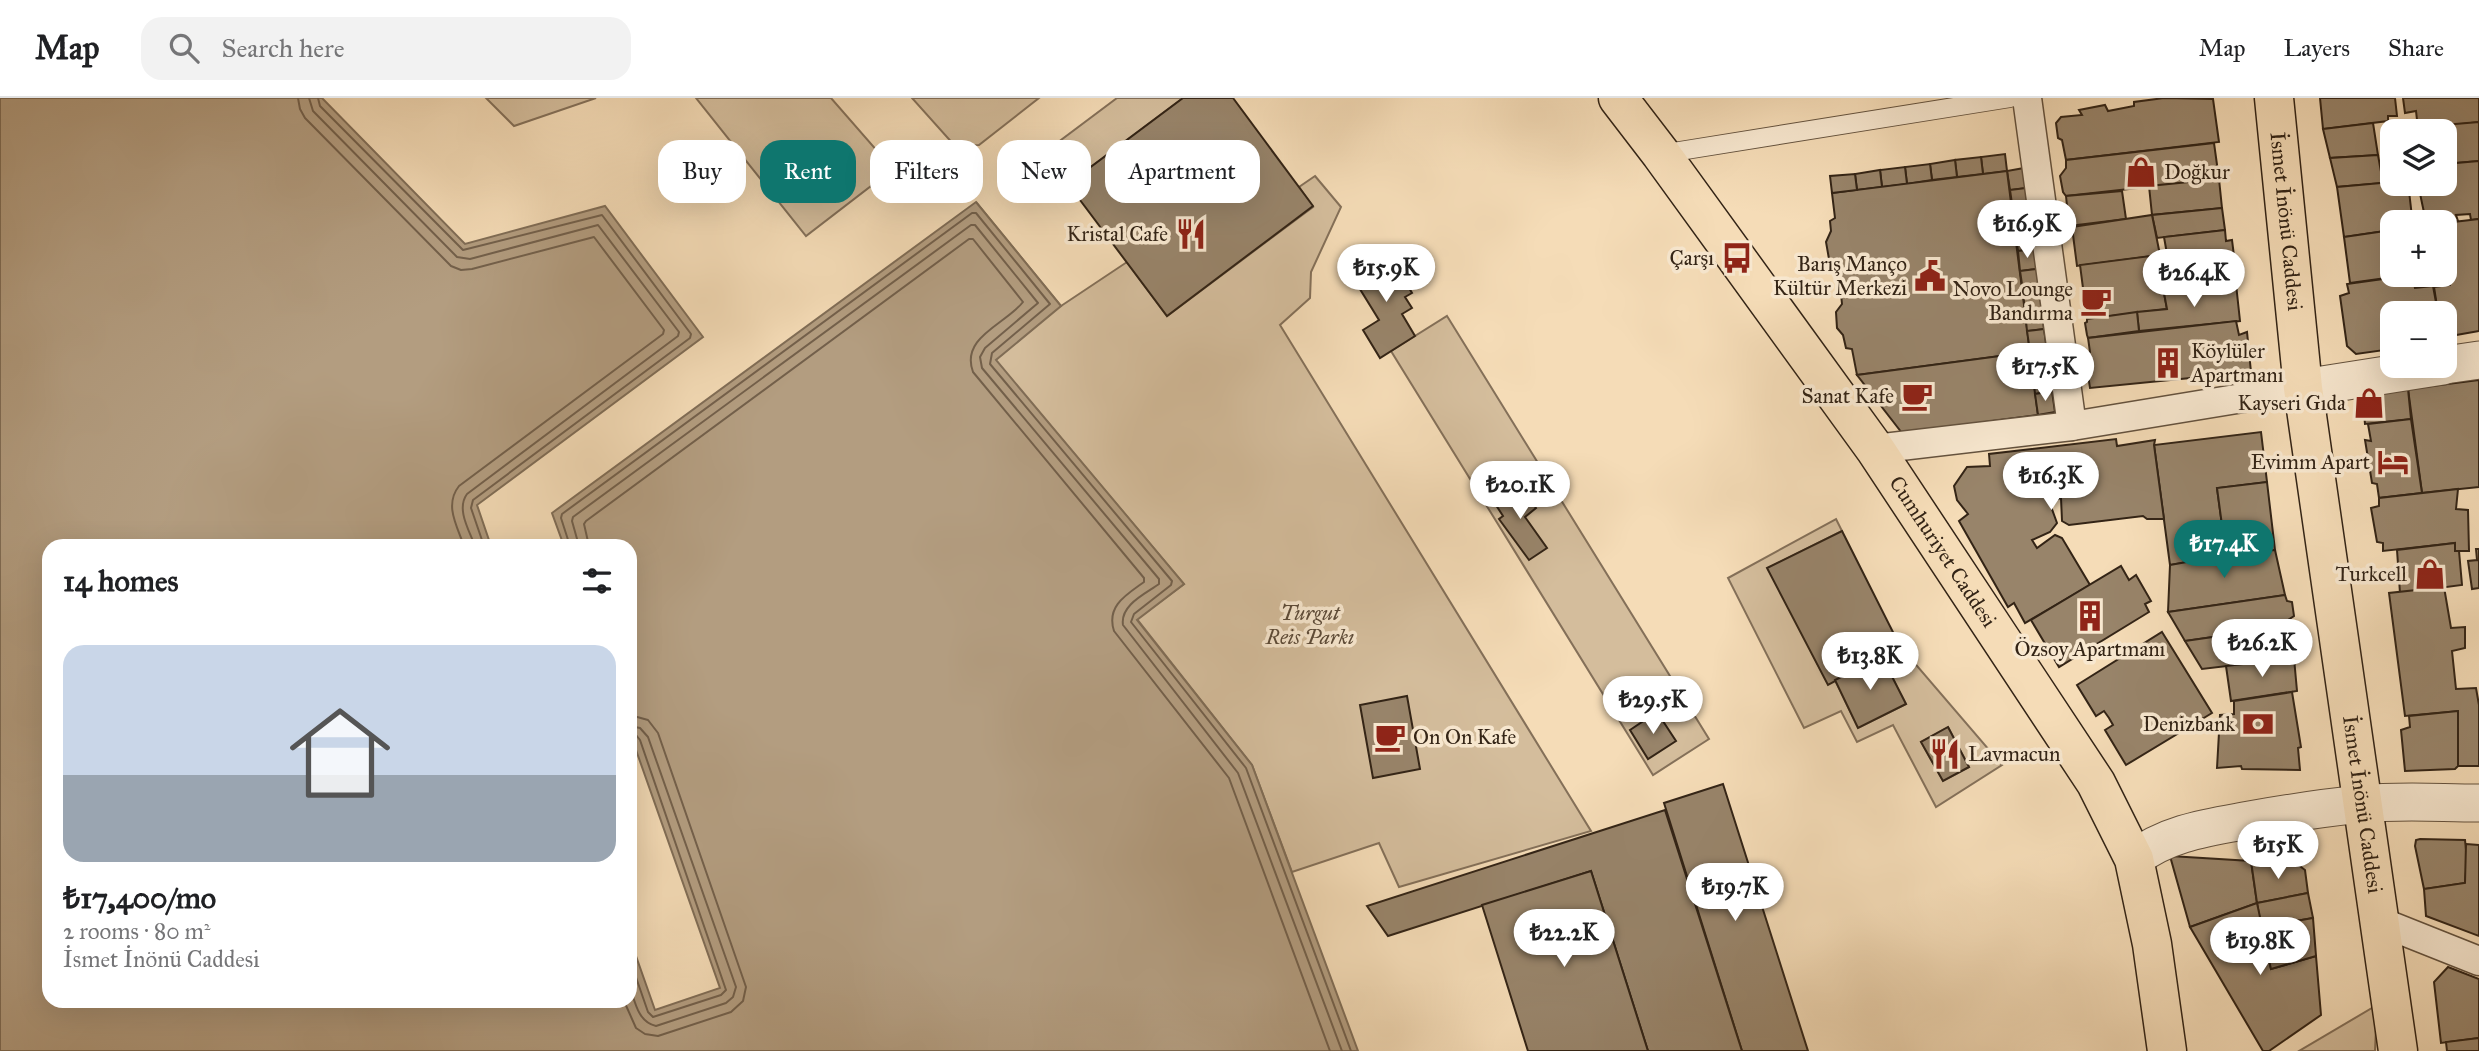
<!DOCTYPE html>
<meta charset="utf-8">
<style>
:root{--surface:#fff;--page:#f2f2f2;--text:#202124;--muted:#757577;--line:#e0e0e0;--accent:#0f766e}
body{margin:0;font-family:"IM FELL Great Primer",serif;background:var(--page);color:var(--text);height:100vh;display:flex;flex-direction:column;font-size:26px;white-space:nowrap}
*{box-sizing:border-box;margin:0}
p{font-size:23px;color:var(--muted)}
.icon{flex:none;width:38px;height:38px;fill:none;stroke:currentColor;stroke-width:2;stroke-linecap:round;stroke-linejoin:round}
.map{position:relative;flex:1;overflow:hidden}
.details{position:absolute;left:42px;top:441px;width:595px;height:469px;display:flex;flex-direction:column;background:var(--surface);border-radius:21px;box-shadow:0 7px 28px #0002}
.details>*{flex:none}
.banner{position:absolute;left:658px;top:42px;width:665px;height:63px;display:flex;gap:14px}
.buttons{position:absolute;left:2380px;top:21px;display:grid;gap:14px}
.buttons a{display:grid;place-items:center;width:77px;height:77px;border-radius:14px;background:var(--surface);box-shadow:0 7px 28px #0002;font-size:35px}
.price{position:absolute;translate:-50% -60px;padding:0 16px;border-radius:24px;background:#fff;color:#222;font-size:23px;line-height:46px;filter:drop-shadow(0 2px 4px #0008)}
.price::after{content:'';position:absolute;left:50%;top:42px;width:21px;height:16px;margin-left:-10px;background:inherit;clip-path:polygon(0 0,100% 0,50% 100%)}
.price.active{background:var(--accent);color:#fff}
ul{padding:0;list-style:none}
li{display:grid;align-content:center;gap:14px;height:371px;padding:0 21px}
li span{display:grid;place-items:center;height:217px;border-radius:21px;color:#555}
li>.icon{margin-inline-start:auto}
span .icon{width:126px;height:126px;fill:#fffc;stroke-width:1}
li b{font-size:30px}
h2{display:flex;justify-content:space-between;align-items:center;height:84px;padding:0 21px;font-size:30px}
.pill{padding:0 24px;border-radius:21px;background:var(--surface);box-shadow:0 7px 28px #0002;font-size:24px;line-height:63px}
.pill.active{background:var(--accent);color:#fff}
header{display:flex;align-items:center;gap:42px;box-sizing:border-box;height:98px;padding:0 35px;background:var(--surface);border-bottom:2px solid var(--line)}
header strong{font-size:33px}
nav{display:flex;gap:38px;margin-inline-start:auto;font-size:24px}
.search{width:490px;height:63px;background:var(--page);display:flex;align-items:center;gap:18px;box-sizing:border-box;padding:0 24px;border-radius:21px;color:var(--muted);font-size:26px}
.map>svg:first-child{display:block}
</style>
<header>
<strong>Map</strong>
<div class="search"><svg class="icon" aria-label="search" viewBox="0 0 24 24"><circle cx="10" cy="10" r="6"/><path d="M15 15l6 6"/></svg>Search here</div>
<nav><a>Map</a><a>Layers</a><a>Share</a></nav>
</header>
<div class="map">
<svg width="2479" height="953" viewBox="0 0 2479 953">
<rect width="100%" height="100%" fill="#f5dcb7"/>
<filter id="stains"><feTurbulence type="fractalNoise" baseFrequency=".00286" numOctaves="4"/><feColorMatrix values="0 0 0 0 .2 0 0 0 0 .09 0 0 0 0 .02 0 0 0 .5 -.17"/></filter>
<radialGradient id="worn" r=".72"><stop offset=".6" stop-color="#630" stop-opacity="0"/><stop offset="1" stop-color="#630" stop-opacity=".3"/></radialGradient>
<g fill="#d4bd9c" stroke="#847059" stroke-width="2" fill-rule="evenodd">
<polygon points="486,0 596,0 514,28"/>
<polygon points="696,0 831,0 893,71 806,138"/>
<polygon points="912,0 1039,0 979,47 955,48"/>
<polygon points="1117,0 1183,0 1068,86 1045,54"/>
<polygon points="1315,78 1341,109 1311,174 1310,200 1280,227 1591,733 1399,789 1379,745 1292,774 1252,667 1137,521 1184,486 995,262 1036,228 976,104 1061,208 1127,164 1167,218 1313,109 1299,89"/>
<polygon points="1447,218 1709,641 1653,677 1391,253"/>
<path d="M1836,421L1842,433L1768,470L1828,586L1835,582L1858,630L1906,606L1882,559L1900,548L2002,667L1936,709L1893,627L1857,644L1841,613L1804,630L1728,480ZM1948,629L1969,669L1943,683L1921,644Z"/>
<polygon points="2377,907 2375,953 2299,953"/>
</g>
<polygon fill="#b39d80" stroke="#806d56" stroke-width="2" points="0,0 322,0 465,146 605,108 703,239 477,407 491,448 49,448 49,903 630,903 630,841 655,912 720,890 630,635 630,448 564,448 552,415 976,104 1061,208 996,262 1184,486 1137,522 1252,667 1358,953 0,953"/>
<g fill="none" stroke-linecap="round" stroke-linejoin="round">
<g stroke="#73604b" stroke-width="2">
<path d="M298,0L300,11L305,20L451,168L461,172L472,171L594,139L664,232L663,236L459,388C444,407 457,428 464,448"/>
<path d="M309,0L313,13L457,159L470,161L598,127L679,234L678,238L467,396C456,411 469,432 475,448"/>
<polyline points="318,0 320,8 463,152 602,117 691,236 690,240 473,402 471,410 484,448"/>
<polyline points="570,448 561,420 562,416 972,115 976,115 1050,206 992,255 990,266 1172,483 1171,487 1134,516 1131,524 1246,670 1351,953"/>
<path d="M579,448L572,423L573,419L971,127H975L1038,205L985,250L980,259L982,270L1159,481V486C1145,496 1120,507 1123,527L1238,675L1342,953"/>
<path d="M589,448L584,426L586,423L969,141H973L1023,204C1006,226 960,239 973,274L1144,480V484C1126,497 1106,508 1114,533L1229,680L1330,953"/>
<path d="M630,628L640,630L648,639L736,889L733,899L726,905L656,928C638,924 635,904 630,889"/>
<polyline points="630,637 636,637 640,642 726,892 721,897 653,919 648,914 630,862"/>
<polyline points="624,903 636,930 645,936 658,938 731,914 743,903 746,889 658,635 648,622 630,617"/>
</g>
</g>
<g fill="#98846a" stroke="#332416" stroke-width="2">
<polygon points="1183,0 1233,0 1313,108 1167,218 1068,86"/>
<polygon points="2164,0 2213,1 2219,44 2066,62 2062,42 2058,40 2056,25 2061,19 2082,17 2079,12 2105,7 2108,13 2134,8 2134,4"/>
<polygon points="2320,0 2395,0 2397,18 2388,18 2388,23 2323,31"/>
<polygon points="2403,0 2479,0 2479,24 2418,31 2416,13 2405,15"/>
<polygon points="2479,24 2479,63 2445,66 2445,33 2392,33 2392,84 2390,67 2386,67 2384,32"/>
<polygon points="2373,25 2378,57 2330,60 2323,31"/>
<polygon points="2214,45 2219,81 2066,98 2063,94 2060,78 2066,70 2066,62"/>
<polygon points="2005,56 2007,73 1983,76 1981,59"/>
<polygon points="2378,57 2383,85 2337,89 2330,60"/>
<polygon points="1981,59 1983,76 1957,79 1955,62"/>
<polygon points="1955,62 1957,79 1932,82 1930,66"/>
<polygon points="2479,63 2479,121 2471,122 2470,116 2456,117 2458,123 2426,124 2418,86 2445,86 2445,66"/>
<polygon points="1930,66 1932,82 1907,86 1905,69"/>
<polygon points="1905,69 1907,86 1882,89 1880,72"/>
<polygon points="2024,70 2026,90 2010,92 2007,73"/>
<polygon points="1880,72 1882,89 1857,92 1855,76"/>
<polygon points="2007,73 2030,254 1857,277 1852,251 1846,250 1843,237 1837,230 1836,214 1842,206 1838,166 1829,161 1826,144 1831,133 1830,123 1835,120 1832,95"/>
<polygon points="1855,76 1857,92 1832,95 1830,78"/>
<polygon points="2219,81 2222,110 2152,117 2149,88"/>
<polygon points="2392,84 2400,86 2400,92 2409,93 2412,119 2405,119 2406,124 2392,124 2392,132 2344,139 2337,89"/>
<polygon points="2026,90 2029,111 2013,113 2010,92"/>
<polygon points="2122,93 2126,121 2069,128 2066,98"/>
<polygon points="2222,110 2225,132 2157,140 2152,117"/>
<polygon points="2029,111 2032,130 2015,133 2013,113"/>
<polygon points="2152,117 2160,157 2077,168 2072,129"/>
<polygon points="2479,121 2479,233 2445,239 2445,215 2438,215 2434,189 2450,187 2445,125"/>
<polygon points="2032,130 2034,151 2018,153 2015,133"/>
<polygon points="2225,132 2226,143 2232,142 2236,174 2229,175 2230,187 2164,195 2167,211 2087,221 2080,167 2167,156 2164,139"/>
<polygon points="2392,132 2392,177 2408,177 2350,185 2344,139"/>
<polygon points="2034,151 2037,171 2020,173 2018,153"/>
<polygon points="1386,152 1412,195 1405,199 1412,210 1402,216 1415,238 1380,260 1363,232 1379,222 1355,183 1370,174 1365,165"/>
<polygon points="2037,171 2039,191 2023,193 2020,173"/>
<polygon points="2412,177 2415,190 2433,188 2438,215 2392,215 2392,251 2356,256 2347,248 2340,198 2349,195 2347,186"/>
<polygon points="2236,186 2240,223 2139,233 2137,214 2167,211 2164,195"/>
<polygon points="2039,191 2042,211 2025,213 2023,193"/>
<polygon points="2042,211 2044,231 2027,233 2025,213"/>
<polygon points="2137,214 2139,233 2088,240 2087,237 2085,225 2087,224 2087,221"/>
<polygon points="2236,223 2239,237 2247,234 2251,274 2090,290 2085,257 2090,254 2088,240"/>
<polygon points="2044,231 2047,252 2030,254 2027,233"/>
<polygon points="2047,252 2050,272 2033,274 2030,254"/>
<polygon points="2030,254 2038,317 1902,335 1857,277"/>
<polygon points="2050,272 2052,293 2035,296 2033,274"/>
<polygon points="2479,282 2479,389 2422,395 2408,291"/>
<polygon points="2408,291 2411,321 2365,326 2362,295"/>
<polygon points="2052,293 2055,314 2038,317 2035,296"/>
<polygon points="2411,321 2422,395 2379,400 2377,386 2372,385 2365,342 2371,343 2368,326"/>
<polygon points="2261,334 2267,384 2217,390 2226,457 2170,467 2154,347"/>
<polygon points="2116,341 2117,348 2155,342 2154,347 2164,421 2147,421 2143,418 2069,427 2062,423 2061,400 2049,403 2057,425 2050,434 2032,442 2037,450 2055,437 2062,440 2090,487 2025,525 2014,505 2008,509 1959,423 1968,416 1957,402 1954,388 1967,369 1990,368 1989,356"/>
<polygon points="2267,384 2275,452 2226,457 2217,390"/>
<polygon points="1519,387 1536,410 1525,419 1547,450 1529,462 1499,421 1503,418 1494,404"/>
<polygon points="2458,391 2456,411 2468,412 2469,453 2455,453 2455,445 2383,453 2383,445 2377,444 2371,410 2379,408 2379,400"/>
<polygon points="1842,433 1900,548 1828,587 1767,470"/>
<polygon points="2455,445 2455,453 2459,453 2462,487 2400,495 2397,452"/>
<polygon points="2476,451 2479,451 2479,490 2472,491 2468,463 2477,462"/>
<polygon points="2275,452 2285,497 2168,514 2170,467 2226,457"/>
<polygon points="2121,468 2129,482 2136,477 2151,503 2145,506 2149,514 2059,569 2031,522"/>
<polygon points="2444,489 2451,530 2465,529 2465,550 2452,553 2456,591 2476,590 2479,607 2479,668 2458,668 2458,613 2405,618 2389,495"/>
<polygon points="2285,497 2287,503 2292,504 2294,518 2288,522 2289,528 2185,543 2168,514"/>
<polygon points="2289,528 2290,531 2297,535 2300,547 2291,555 2294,560 2202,571 2185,543"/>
<polygon points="2162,534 2212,615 2126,667 2105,632 2113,627 2109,620 2104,613 2096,618 2077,587"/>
<polygon points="1882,559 1906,606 1858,630 1835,582"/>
<polygon points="2294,560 2297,593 2231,603 2226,568"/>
<polygon points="2292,594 2301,649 2298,650 2300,672 2242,671 2241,668 2217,670 2220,617 2234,616 2234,603"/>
<polygon points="1407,598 1420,671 1373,680 1360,607"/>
<polygon points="2458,613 2458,668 2455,671 2405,673 2401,632 2410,629 2409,618"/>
<polygon points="1657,614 1676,643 1648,661 1630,632"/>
<polygon points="1948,629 1969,669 1943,683 1921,644"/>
<polygon points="1723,686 1808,953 1742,953 1664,705"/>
<polygon points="1665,712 1742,953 1648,953 1591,773 1388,838 1367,808"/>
<polygon points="2420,741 2465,742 2467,762 2465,785 2424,791 2415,748 2416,742"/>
<polygon points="2466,746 2479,747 2479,838 2426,818 2424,791 2465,785"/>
<polygon points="2170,758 2251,763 2257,805 2190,829"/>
<polygon points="2251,763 2297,766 2305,772 2308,795 2257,805"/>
<polygon points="1591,773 1648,953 1528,953 1482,807"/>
<polygon points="2308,795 2313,820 2261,829 2257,805"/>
<polygon points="2257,805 2271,871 2316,858 2321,917 2269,953 2263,953 2190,829"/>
<polygon points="2313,820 2316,858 2271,871 2261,829"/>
<polygon points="2448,869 2479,881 2479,940 2441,945 2434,884"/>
<polygon points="2479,940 2479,953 2447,953 2446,944"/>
</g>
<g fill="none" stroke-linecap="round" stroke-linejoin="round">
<defs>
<polyline id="service" points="1661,56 2010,0"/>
<g id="pedestrian">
<polyline points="2027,0 2072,328"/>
<polyline points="1875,351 2072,328 2303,290"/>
<polyline points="2381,824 2479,863"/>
</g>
<g id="minor">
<polyline points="2445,267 2479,262"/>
<polyline points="2303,290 2443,268"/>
<path d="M2134,761C2165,736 2205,730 2244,723C2283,716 2322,710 2361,706C2400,702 2440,705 2479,705"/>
</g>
<g id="primary">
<path id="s1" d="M1618,0L1661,56L1875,351L2096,685L2134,761L2152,846L2167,953"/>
<path id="s2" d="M2274,0L2303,290L2398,953"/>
</g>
</defs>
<use href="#service" stroke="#64523e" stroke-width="20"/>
<use href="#pedestrian" stroke="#64523e" stroke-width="31"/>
<use href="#minor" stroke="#64523e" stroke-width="39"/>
<use href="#primary" stroke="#332416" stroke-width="41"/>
<use href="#service" stroke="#f8e8d0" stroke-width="18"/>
<use href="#pedestrian" stroke="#f8e8d0" stroke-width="28"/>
<use href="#minor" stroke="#f8e8d0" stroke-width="37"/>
<use href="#primary" stroke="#f5dcb7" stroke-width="38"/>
</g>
<defs>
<symbol id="shop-bare" viewBox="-9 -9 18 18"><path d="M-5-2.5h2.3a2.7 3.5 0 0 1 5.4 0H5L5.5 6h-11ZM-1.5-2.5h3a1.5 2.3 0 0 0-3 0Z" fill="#8f2418" stroke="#f8e8d0" stroke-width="2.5" paint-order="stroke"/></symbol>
<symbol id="restaurant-bare" viewBox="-9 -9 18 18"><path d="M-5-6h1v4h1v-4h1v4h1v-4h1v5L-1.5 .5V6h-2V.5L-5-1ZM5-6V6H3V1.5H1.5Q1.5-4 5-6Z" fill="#8f2418" stroke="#f8e8d0" stroke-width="2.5" paint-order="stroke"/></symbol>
<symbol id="bus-bare" viewBox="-9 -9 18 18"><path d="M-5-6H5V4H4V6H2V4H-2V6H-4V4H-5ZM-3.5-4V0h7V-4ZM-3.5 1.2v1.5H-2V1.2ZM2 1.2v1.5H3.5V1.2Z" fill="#8f2418" stroke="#f8e8d0" stroke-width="2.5" paint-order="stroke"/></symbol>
<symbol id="civic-bare" viewBox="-9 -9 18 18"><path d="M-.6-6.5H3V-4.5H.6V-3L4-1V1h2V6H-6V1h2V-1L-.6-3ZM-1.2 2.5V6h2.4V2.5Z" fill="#8f2418" stroke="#f8e8d0" stroke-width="2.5" paint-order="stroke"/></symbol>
<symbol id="cafe-bare" viewBox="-9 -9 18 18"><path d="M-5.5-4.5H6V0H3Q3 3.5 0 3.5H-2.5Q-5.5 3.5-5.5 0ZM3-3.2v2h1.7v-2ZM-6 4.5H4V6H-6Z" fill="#8f2418" stroke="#f8e8d0" stroke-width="2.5" paint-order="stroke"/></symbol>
<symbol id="building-bare" viewBox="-9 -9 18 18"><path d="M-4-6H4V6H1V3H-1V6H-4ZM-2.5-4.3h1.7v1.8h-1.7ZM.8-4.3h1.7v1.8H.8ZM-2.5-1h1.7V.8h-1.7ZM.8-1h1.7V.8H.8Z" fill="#8f2418" stroke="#f8e8d0" stroke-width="2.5" paint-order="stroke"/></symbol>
<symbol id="hotel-bare" viewBox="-9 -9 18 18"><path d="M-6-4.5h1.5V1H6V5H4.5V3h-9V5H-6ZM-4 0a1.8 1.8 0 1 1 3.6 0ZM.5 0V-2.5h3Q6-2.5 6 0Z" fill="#8f2418" stroke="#f8e8d0" stroke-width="2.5" paint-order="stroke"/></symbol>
<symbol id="bank-bare" viewBox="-9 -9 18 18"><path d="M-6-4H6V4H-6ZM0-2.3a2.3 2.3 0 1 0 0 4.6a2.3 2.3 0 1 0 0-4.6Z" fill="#8f2418" stroke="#f8e8d0" stroke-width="2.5" paint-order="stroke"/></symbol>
</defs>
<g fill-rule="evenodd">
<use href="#shop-bare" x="2119" y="52" width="44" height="44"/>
<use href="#restaurant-bare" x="1169" y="114" width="44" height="44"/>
<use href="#bus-bare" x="1715" y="138" width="44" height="44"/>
<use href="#civic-bare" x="1908" y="156" width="44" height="44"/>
<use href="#cafe-bare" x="2074" y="181" width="44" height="44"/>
<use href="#building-bare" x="2146" y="243" width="44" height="44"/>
<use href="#cafe-bare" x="1895" y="276" width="44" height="44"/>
<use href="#shop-bare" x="2347" y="283" width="44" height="44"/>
<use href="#hotel-bare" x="2371" y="342" width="44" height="44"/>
<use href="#shop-bare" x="2408" y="454" width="44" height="44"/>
<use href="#building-bare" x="2068" y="496" width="44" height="44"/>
<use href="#bank-bare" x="2236" y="604" width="44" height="44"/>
<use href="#cafe-bare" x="1368" y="617" width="44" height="44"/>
<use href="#restaurant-bare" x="1923" y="634" width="44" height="44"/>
</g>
<g text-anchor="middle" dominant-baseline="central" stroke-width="7" stroke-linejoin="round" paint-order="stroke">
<g font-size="21" fill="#332416" stroke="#f8e8d0" text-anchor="end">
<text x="2164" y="74" text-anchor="start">Doğkur</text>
<text x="1168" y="136">Kristal Cafe</text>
<text x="1714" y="160">Çarşı</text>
<text x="1907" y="166">Barış Manço<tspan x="1907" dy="24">Kültür Merkezi</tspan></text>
<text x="2073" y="191">Novo Lounge<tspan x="2073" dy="24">Bandırma</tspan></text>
<text x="2191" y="253" text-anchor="start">Köylüler<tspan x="2191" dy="24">Apartmanı</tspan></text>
<text x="1894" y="298">Sanat Kafe</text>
<text x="2346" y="305">Kayseri Gıda</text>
<text x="2370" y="364">Evimm Apart</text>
<text x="2407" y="476">Turkcell</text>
<text x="2090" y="551" text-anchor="middle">Özsoy Apartmanı</text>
<text x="2235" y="626">Denizbank</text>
<text x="1413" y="639" text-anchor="start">On On Kafe</text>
<text x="1968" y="656" text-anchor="start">Lavmacun</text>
</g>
<g font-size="21" fill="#332416" stroke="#f8e8d0">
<text stroke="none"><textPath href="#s2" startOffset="124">İsmet İnönü Caddesi</textPath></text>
<text stroke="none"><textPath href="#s1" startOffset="558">Cumhuriyet Caddesi</textPath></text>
<text stroke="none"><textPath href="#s2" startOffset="712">İsmet İnönü Caddesi</textPath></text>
</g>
<g font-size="21" font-style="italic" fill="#5b4a38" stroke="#f8e8d0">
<text x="1310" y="515">Turgut<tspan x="1310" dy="24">Reis Parkı</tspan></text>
</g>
</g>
<rect width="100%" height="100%" filter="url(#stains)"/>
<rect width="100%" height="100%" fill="url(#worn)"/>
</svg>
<div class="buttons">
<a><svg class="icon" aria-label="layers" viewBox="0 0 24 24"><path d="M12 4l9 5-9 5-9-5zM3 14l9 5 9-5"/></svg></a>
<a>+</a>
<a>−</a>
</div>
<b class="price" style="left:2027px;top:162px">₺16.9K</b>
<b class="price" style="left:1386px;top:206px">₺15.9K</b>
<b class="price" style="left:2194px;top:211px">₺26.4K</b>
<b class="price" style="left:2045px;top:305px">₺17.5K</b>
<b class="price" style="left:2051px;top:414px">₺16.3K</b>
<b class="price" style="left:1520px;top:423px">₺20.1K</b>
<b class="price active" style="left:2224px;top:482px">₺17.4K</b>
<b class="price" style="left:2262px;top:581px">₺26.2K</b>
<b class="price" style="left:1870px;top:594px">₺13.8K</b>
<b class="price" style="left:1653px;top:638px">₺29.5K</b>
<b class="price" style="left:2278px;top:783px">₺15K</b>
<b class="price" style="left:1735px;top:825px">₺19.7K</b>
<b class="price" style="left:1564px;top:871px">₺22.2K</b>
<b class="price" style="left:2260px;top:879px">₺19.8K</b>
<div class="banner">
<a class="pill">Buy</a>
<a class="pill active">Rent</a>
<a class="pill">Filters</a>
<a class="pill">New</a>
<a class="pill">Apartment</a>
</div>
<section class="details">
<h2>14 homes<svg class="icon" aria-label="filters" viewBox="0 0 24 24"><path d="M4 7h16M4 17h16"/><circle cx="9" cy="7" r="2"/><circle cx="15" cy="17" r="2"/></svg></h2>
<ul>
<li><span style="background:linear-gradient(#c9d6e8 60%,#9aa5b1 0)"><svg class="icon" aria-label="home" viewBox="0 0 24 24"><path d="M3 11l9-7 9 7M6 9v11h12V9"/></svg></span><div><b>₺17,400/mo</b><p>2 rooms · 80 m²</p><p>İsmet İnönü Caddesi</p></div></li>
</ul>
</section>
</div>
